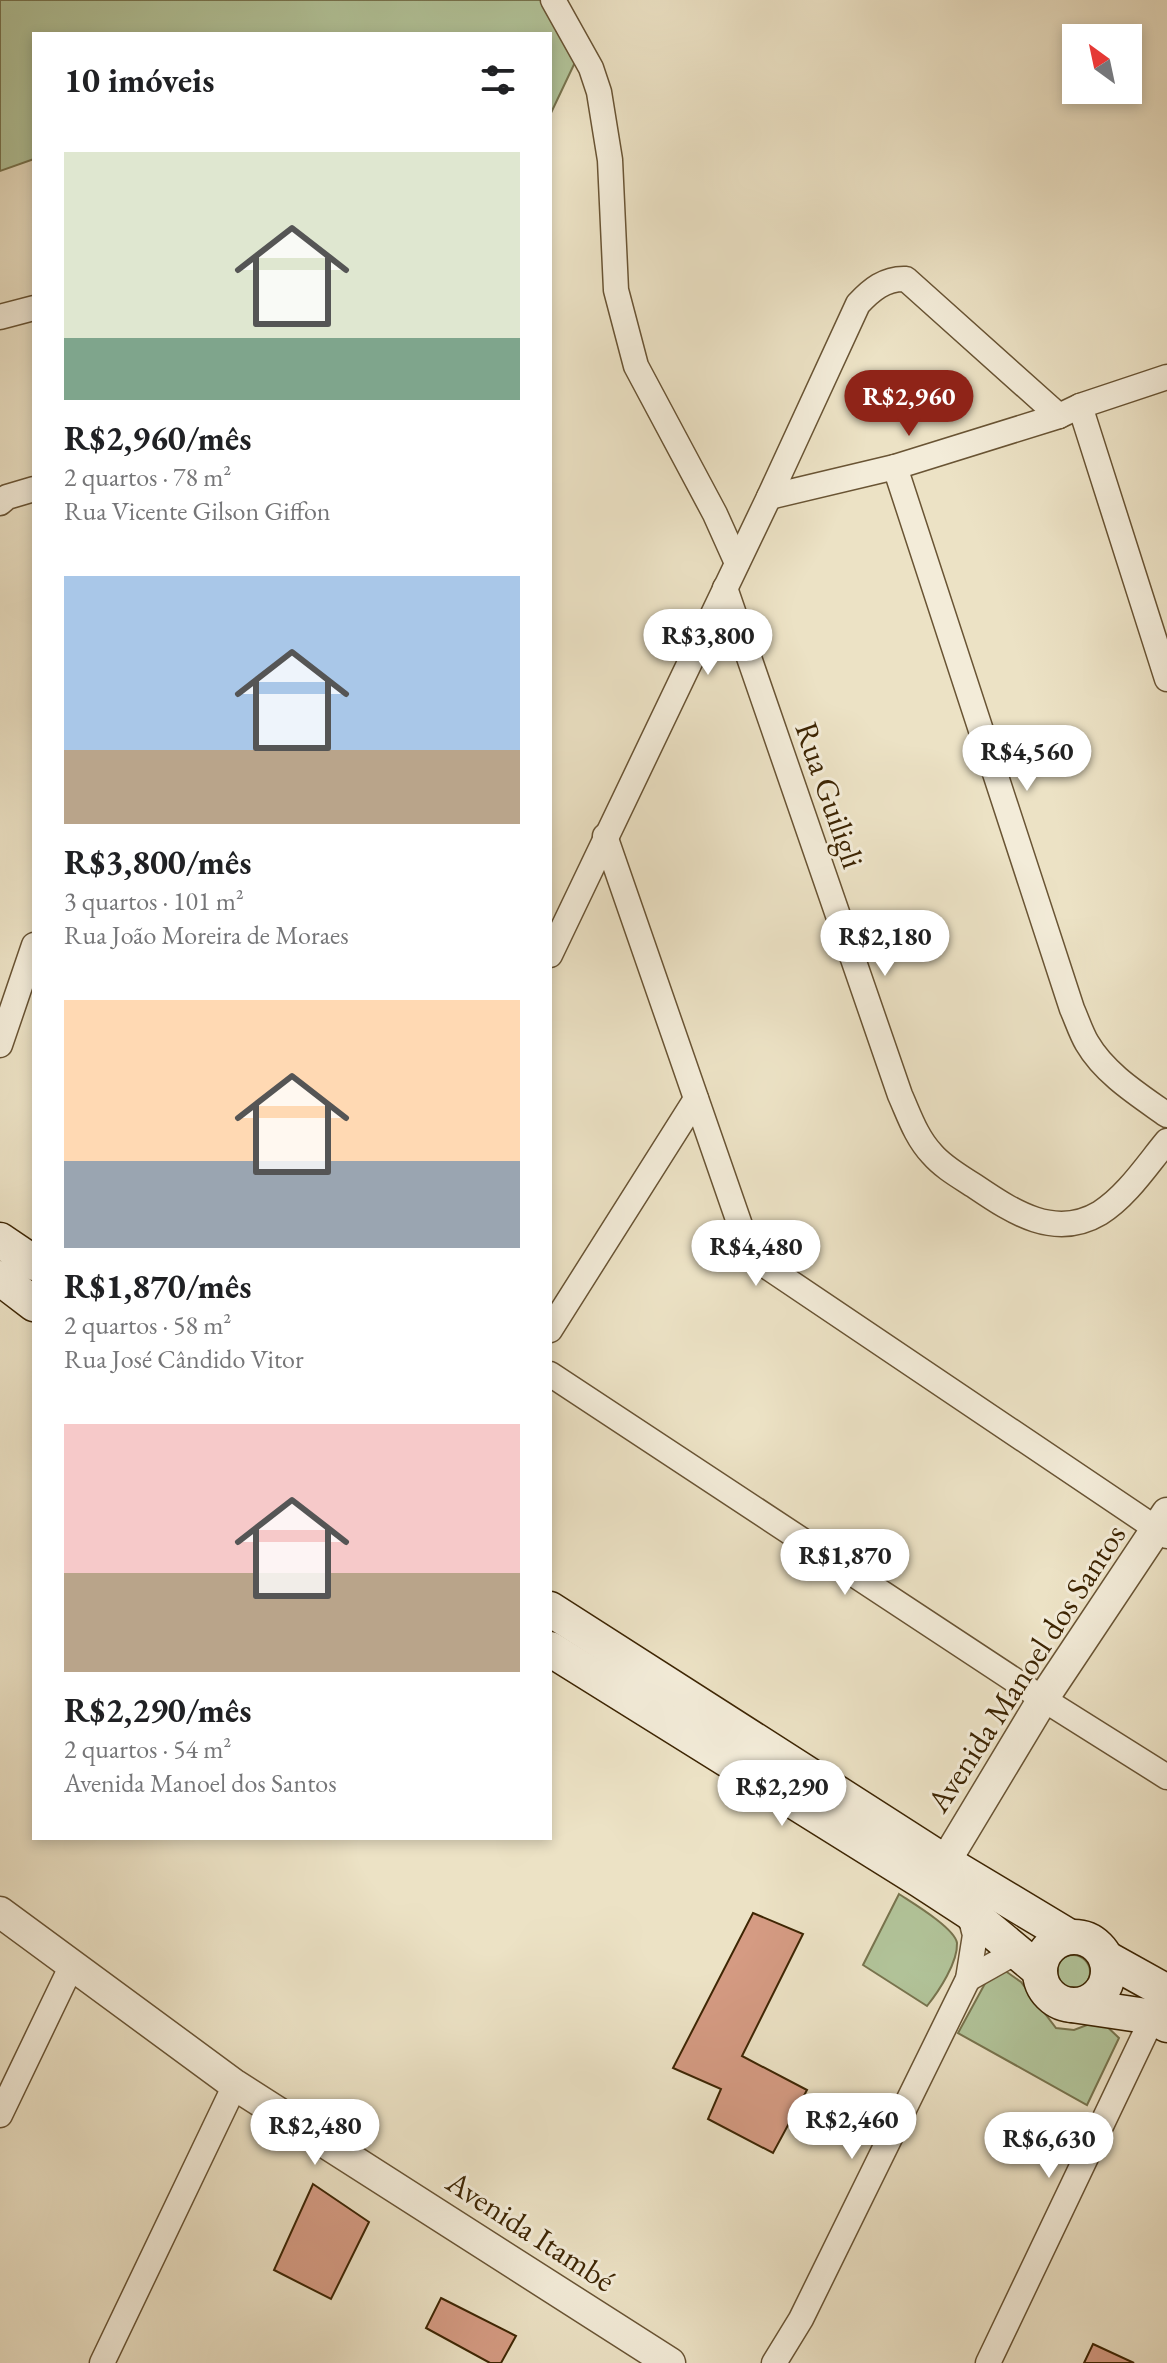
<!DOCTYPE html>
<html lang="pt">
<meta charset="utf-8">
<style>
:root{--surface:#fff;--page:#f2f2f2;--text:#202124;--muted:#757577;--accent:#8f2418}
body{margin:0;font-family:"EB Garamond",serif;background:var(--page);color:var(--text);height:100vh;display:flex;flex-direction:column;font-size:30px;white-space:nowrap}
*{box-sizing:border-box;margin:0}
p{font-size:26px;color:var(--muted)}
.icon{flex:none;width:44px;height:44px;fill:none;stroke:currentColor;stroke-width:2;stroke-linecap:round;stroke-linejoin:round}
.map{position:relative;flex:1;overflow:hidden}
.panel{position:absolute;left:32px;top:32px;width:520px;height:1808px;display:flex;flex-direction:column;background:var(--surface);border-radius:0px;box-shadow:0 4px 12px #0003}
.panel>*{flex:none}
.needle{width:52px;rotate:327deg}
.fabs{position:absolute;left:1062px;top:24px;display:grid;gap:16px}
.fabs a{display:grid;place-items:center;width:80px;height:80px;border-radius:0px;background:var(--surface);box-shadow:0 4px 12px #0003;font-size:40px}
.price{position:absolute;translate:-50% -68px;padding:0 18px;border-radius:28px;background:#fff;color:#222;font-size:26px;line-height:52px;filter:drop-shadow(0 2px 4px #0008)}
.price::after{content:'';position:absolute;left:50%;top:48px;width:24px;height:18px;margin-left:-12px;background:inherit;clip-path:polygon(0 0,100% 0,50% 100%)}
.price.active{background:var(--accent);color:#fff}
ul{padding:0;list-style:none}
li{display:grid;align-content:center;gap:16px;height:424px;padding:0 32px}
li span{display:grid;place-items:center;height:248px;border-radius:0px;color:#555}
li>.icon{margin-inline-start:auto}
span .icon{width:144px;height:144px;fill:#fffc;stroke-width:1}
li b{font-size:34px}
h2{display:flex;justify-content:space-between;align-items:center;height:96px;padding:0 32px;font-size:34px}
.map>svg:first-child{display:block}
</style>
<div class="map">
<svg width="1167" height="2363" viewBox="0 0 1167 2363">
<rect width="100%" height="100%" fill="#ece2c5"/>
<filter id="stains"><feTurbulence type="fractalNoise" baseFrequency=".0025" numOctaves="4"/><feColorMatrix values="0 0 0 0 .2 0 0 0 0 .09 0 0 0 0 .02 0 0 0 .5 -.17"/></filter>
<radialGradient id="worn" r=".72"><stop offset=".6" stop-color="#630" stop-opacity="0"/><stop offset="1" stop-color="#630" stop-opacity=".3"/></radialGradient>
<g fill="#b2c49a" stroke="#78744e" stroke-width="2">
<polygon points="0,0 544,0 578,56 550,115 550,34 34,34 34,159 0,171"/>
<path d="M899,1894C911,1902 955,1928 957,1943C958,1962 939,1991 927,2006L863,1965Z"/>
<circle cx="1073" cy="1972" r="17"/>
<polygon points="1004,1970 1021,1982 1056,2028 1074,2030 1100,2020 1119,2038 1087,2105 958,2033 988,1978"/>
</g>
<g fill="#d59b83" stroke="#3d2503" stroke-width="2">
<polygon points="753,1913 803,1934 742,2056 807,2090 773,2153 708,2119 721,2089 673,2068"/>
<polygon points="313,2184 369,2222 331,2299 274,2270"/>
<polygon points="441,2298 516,2336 501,2363 490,2363 426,2328"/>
<polygon points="1093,2344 1134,2363 1084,2363"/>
</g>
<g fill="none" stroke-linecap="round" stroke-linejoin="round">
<defs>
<g id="minor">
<polyline points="553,0 591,68 599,92 610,160 616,290 636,366 715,514 737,563"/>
<polyline points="0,317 34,308"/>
<polyline points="1080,406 1167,679"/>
<path d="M895,467L1072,1009C1077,1020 1081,1033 1087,1043C1105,1074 1139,1095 1167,1115"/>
<polyline points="769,497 895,467 1059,416 1080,406 1167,377"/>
<polyline points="0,503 7,497 34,489"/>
<path d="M725,588L900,1095C909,1115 916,1137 932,1154C944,1168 961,1177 976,1187C1013,1212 1055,1240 1100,1213C1127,1196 1147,1165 1167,1141"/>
<polyline points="605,836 741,1228 752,1248 769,1268 1167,1536"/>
<path d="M550,955L769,497L858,304C871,290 885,278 906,279L1059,416"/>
<polyline points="0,1045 34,945"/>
<polyline points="550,1330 696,1099"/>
<polyline points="550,1374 1043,1699 1167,1777"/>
<polyline points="968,1979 1016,1952"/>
<polyline points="0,2115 72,1965"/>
<polyline points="102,2363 235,2085"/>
<polyline points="774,2363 801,2319 968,1979 975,1935 969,1912"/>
<polyline points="988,2363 1153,2017"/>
</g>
<g id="tertiary">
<polyline points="945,1862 1043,1699 1167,1513"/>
<polyline points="0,1912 235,2085 670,2363"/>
</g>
<g id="secondary">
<polyline points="0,1240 34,1263"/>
<polyline points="0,1278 34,1304"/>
<polyline points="550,1609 945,1862 1070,1937"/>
<polyline points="550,1649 920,1880 969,1912 1040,1971"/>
<circle cx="1074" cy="1971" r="34"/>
<polyline points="1106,1958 1167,1992"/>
<polyline points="1072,2005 1153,2017 1167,2025"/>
</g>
</defs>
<use href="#minor" stroke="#695434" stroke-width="27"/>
<use href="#tertiary" stroke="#695434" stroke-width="33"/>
<use href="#secondary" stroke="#3d2503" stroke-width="37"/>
<use href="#minor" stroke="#f3ecd9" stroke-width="24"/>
<use href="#tertiary" stroke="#f3ecd9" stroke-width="30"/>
<use href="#secondary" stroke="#f3ecd9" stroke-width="34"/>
</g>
<g text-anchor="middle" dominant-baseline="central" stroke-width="6" stroke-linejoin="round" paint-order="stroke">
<g font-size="32" fill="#3d2503" stroke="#f3ecd9">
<text transform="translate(830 795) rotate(71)">Rua Guiligli</text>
<text transform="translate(1026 1668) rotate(-57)">Avenida Manoel dos Santos</text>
<text transform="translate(531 2231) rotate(33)">Avenida Itambé</text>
</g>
</g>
<rect width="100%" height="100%" filter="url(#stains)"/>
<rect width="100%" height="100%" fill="url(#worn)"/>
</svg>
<div class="fabs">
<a><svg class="needle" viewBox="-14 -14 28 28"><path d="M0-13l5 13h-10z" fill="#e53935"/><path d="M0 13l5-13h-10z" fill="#757577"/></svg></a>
</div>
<b class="price active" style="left:909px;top:438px">R$2,960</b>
<b class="price" style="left:708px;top:677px">R$3,800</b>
<b class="price" style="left:1027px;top:793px">R$4,560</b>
<b class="price" style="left:885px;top:978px">R$2,180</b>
<b class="price" style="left:756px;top:1288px">R$4,480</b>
<b class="price" style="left:845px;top:1597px">R$1,870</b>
<b class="price" style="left:782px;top:1828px">R$2,290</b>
<b class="price" style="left:852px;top:2161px">R$2,460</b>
<b class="price" style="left:315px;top:2167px">R$2,480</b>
<b class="price" style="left:1049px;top:2180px">R$6,630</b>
<section class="panel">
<h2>10 imóveis<svg class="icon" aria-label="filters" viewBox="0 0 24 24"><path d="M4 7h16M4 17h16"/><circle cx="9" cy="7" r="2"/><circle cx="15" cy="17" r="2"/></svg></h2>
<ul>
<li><span style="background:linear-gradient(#dfe7d0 75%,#7fa58c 0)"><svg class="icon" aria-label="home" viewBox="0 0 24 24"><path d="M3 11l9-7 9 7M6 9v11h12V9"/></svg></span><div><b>R$2,960/mês</b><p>2 quartos · 78 m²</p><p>Rua Vicente Gilson Giffon</p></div></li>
<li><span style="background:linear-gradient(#a9c7e8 70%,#b9a48a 0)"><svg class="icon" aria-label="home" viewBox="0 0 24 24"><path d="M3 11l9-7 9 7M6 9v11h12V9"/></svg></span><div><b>R$3,800/mês</b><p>3 quartos · 101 m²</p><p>Rua João Moreira de Moraes</p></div></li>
<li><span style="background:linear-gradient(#ffd9b3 65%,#9aa5b1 0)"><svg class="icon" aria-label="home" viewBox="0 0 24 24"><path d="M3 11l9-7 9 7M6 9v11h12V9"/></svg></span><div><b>R$1,870/mês</b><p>2 quartos · 58 m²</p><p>Rua José Cândido Vitor</p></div></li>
<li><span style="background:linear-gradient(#f6c9c9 60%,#b9a48a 0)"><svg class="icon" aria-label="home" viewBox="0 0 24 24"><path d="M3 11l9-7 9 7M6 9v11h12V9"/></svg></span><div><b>R$2,290/mês</b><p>2 quartos · 54 m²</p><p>Avenida Manoel dos Santos</p></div></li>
</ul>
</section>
</div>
